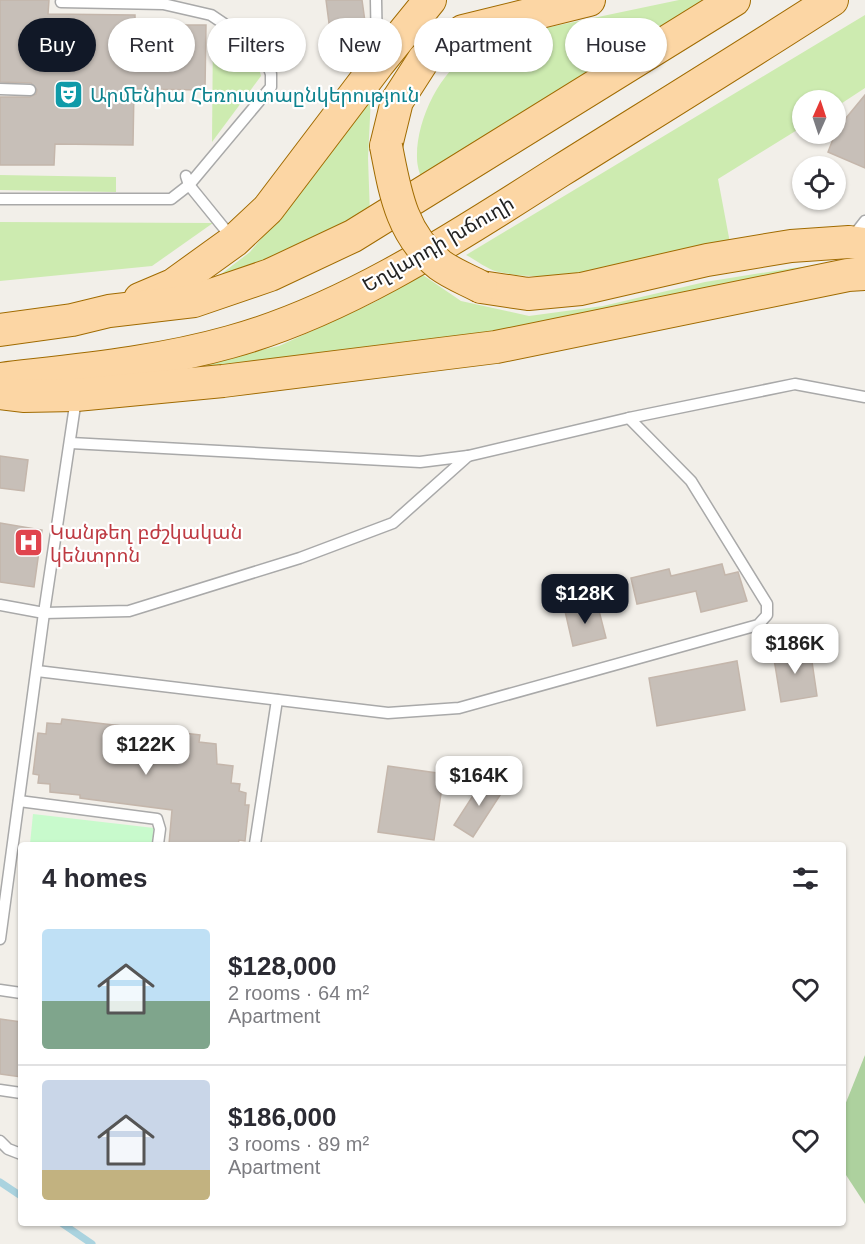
<!DOCTYPE html>
<meta charset="utf-8">
<style>
:root{--surface:#fff;--page:#f2f2f3;--text:#2b2b33;--muted:#7c7c81;--line:#e1e1e2;--accent:#111827}
body{margin:0;font-family:Arial,"Noto Sans Armenian",sans-serif;background:var(--page);color:var(--text);height:100vh;display:flex;flex-direction:column;font-size:22px;white-space:nowrap}
*{box-sizing:border-box;margin:0}
p{font-size:20px;color:var(--muted)}
.icon{flex:none;width:33px;height:33px;fill:none;stroke:currentColor;stroke-width:2;stroke-linecap:round;stroke-linejoin:round}
.map{position:relative;flex:1;overflow:hidden}
.sheet{position:absolute;left:18px;top:842px;width:828px;height:384px;display:flex;flex-direction:column;background:var(--surface);border-radius:6px;box-shadow:0 2px 4px #0004}
.sheet>*{flex:none}
.top-card{position:absolute;left:18px;top:18px;width:830px;height:54px;display:flex;gap:12px}
.needle{width:39px;rotate:3deg}
.buttons{position:absolute;left:792px;top:90px;display:grid;gap:12px}
.buttons a{display:grid;place-items:center;width:54px;height:54px;border-radius:50%;background:var(--surface);box-shadow:0 2px 4px #0004;font-size:30px}
.price{position:absolute;translate:-50% -51px;padding:0 14px;border-radius:12px;background:#fff;color:#222;font-size:20px;line-height:39px;filter:drop-shadow(0 2px 3px #0008)}
.price::after{content:'';position:absolute;left:50%;top:36px;width:18px;height:14px;margin-left:-9px;background:inherit;clip-path:polygon(0 0,100% 0,50% 100%)}
.price.selected{background:var(--accent);color:#fff}
ul{padding:0;list-style:none}
li{display:flex;align-items:center;gap:18px;height:150px;padding:0 24px}
li+li{border-top:2px solid var(--line)}
li span{display:grid;place-items:center;flex:none;width:168px;height:120px;border-radius:6px;color:#555}
li>.icon{margin-inline-start:auto}
span .icon{width:72px;height:72px;fill:#fffc;stroke-width:1}
li b{font-size:26px}
h2{display:flex;justify-content:space-between;align-items:center;height:72px;padding:0 24px;font-size:26px}
.tag{padding:0 21px;border-radius:27px;background:var(--surface);box-shadow:0 2px 4px #0004;font-size:21px;line-height:54px}
.tag.selected{background:var(--accent);color:#fff}
.map>svg:first-child{display:block}
</style>
<div class="map">
<svg width="865" height="1244" viewBox="0 0 865 1244">
<rect width="100%" height="100%" fill="#f2efe9"/>
<g fill="#cdebb0">
<path d="M679,0H717L422,181C420,174 417,166 417,158C416,120 440,71 473,51C485,43 498,39 512,35Z"/>
<path d="M865,15V88L836,107V100H802V127L718,179L730,243C660,258 569,287 499,272C488,270 476,260 466,255Z"/>
<polygon points="213,28 258,64 261,76 212,142"/>
<polygon points="371,97 368,158 370,215 267,266 216,278 250,252 308,183"/>
<polygon points="0,175 116,177 116,192 0,190"/>
<polygon points="0,222 213,223 152,266 0,281"/>
<polygon points="851,262 554,324 148,375 279,346 377,301 420,273 461,301 529,316 603,306 705,282 793,268"/>
</g>
<polygon fill="#add19e" points="865,1055 865,1204 846,1175 843,1165 843,1110"/>
<polygon fill="#c8facc" points="33,814 154,828 152,844 30,844"/>
<g fill="none" stroke-linecap="round" stroke-linejoin="round">
<g stroke="#aad3df" stroke-width="7">
<polyline points="0,1182 21,1196"/>
<polyline points="60,1222 92,1244"/>
</g>
</g>
<g fill="#c7bfb8" stroke="#c4b6ab" stroke-width="1.5">
<polygon points="0,0 49,0 48,14 135,15 135,25 206,25 205,90 134,89 133,145 55,144 54,165 0,165 0,97 30,97 36,94 37,90 31,83 0,82"/>
<polygon points="326,0 362,0 368,43 357,59 339,64 332,22 329,23"/>
<polygon points="865,95 865,168 828,152 837,129"/>
<polygon points="0,456 28,460 24,491 0,488"/>
<polygon points="0,523 42,530 34,587 0,582"/>
<polygon points="722,564 725,575 738,572 747,601 701,612 696,591 637,604 631,578 669,569 671,576"/>
<polygon points="597,603 606,638 573,646 565,611"/>
<polygon points="810,648 817,696 781,702 773,653"/>
<polygon points="737,661 745,710 657,726 649,678"/>
<polygon points="62,719 200,735 199,742 216,744 217,764 233,766 231,783 240,784 239,791 246,793 245,805 249,805 245,841 239,840 238,844 169,844 172,810 80,798 80,795 50,792 50,784 38,783 39,775 33,774 38,733 46,734 47,723 61,724"/>
<polygon points="388,766 444,774 434,840 378,832"/>
<polygon points="485,777 504,789 473,837 454,825"/>
<polygon points="0,1019 21,1022 21,1077 0,1074"/>
</g>
<g fill="none" stroke-linecap="round" stroke-linejoin="round">
<defs>
<g id="service">
<polyline points="376,0 377,54"/>
<polyline points="0,89 30,90"/>
<polyline points="186,176 189,185 232,238"/>
<polyline points="0,199 171,199 189,185 271,87 271,74 265,58 251,42 211,15 163,4 61,2"/>
<polyline points="851,239 865,221"/>
<polyline points="71,443 420,462 468,456 629,418 795,384 865,397"/>
<polyline points="0,605 44,613 129,611 300,558 393,523 468,456"/>
<polyline points="37,671 388,713 459,708 758,625 767,615 767,604 691,481 629,418"/>
<polyline points="19,801 157,819 160,829 158,844"/>
<polyline points="255,844 277,700"/>
<polyline points="0,939 44,613 76,399"/>
<polyline points="0,990 21,993"/>
<polyline points="0,1090 21,1093"/>
<polyline points="0,1141 8,1149 21,1154"/>
</g>
<g id="primary">
<polyline points="386,146 397,101 424,59 463,31 589,0"/>
<polyline points="481,287 528,294 581,289 707,260 791,246 849,242 865,244"/>
<polyline points="140,299 173,285 234,241 268,209 378,64 430,0"/>
<polyline points="0,330 72,320 109,311 194,301 270,275 353,236 734,0"/>
<path d="M0,379C76,370 156,363 230,342C347,310 458,236 560,171C651,114 742,58 832,0"/>
<polyline points="0,393 23,396 76,395 223,381 496,347 848,275 865,274"/>
</g>
</defs>
<use href="#service" stroke="#a9a9a9" stroke-width="13"/>
<use href="#primary" stroke="#a06b00" stroke-width="34"/>
<use href="#service" stroke="#fff" stroke-width="10"/>
<use href="#primary" stroke="#fcd6a4" stroke-width="32"/>
<defs>
<path id="primary-bridge" d="M386,146C395,192 401,234 440,265C452,274 468,280 481,287"/>
</defs>
<use href="#primary-bridge" stroke="#a06b00" stroke-width="34" stroke-linecap="butt"/>
<use href="#primary-bridge" stroke="#fcd6a4" stroke-width="32"/>
</g>
<defs>
<symbol id="theatre-square" viewBox="-11 -11 22 22"><rect x="-9" y="-9" width="18" height="18" rx="4" fill="#0f9aa8" stroke="#fff"/><path d="M-5-5.5Q0-4 5-5.5V0Q5 5 0 6Q-5 5-5 0ZM-3.3-2.5H-1v1.5H-3.3ZM1-2.5H3.3v1.5H1ZM-2.8 1Q0 5.5 2.8 1Z" fill="#fff"/></symbol>
<symbol id="hospital-square" viewBox="-11 -11 22 22"><rect x="-9" y="-9" width="18" height="18" rx="4" fill="#e0444e" stroke="#fff"/><path d="M-5-5h3v3.5h4V-5h3V5h-3V1.5h-4V5h-3Z" fill="#fff"/></symbol>
</defs>
<g fill-rule="evenodd">
<use href="#theatre-square" x="52" y="78" width="33" height="33"/>
<use href="#hospital-square" x="12" y="526" width="33" height="33"/>
</g>
<g text-anchor="middle" dominant-baseline="central" stroke-width="4.5" stroke-linejoin="round" paint-order="stroke">
<g font-size="20" fill="#0d838f" stroke="#fff" text-anchor="start">
<text x="90" y="95">Արմենիա Հեռուստաընկերություն</text>
</g>
<g font-size="20" fill="#222" stroke="#fff">
<text transform="translate(438 244) rotate(-30)">Եղվարդի խճուղի</text>
</g>
<g font-size="20" fill="#be3a42" stroke="#fff" text-anchor="start">
<text x="50" y="532">Կանթեղ բժշկական<tspan x="50" dy="23">կենտրոն</tspan></text>
</g>
</g>
</svg>
<div class="buttons">
<a><svg class="needle" viewBox="-14 -14 28 28"><path d="M0-13l5 13h-10z" fill="#e53935"/><path d="M0 13l5-13h-10z" fill="#7c7c81"/></svg></a>
<a><svg class="icon" aria-label="locate" viewBox="0 0 24 24"><circle cx="12" cy="12" r="6"/><path d="M12 2v4M12 18v4M2 12h4M18 12h4"/></svg></a>
</div>
<b class="price selected" style="left:585px;top:625px">$128K</b>
<b class="price" style="left:795px;top:675px">$186K</b>
<b class="price" style="left:146px;top:776px">$122K</b>
<b class="price" style="left:479px;top:807px">$164K</b>
<div class="top-card">
<a class="tag selected">Buy</a>
<a class="tag">Rent</a>
<a class="tag">Filters</a>
<a class="tag">New</a>
<a class="tag">Apartment</a>
<a class="tag">House</a>
</div>
<section class="sheet">
<h2>4 homes<svg class="icon" aria-label="filters" viewBox="0 0 24 24"><path d="M4 7h16M4 17h16"/><circle cx="9" cy="7" r="2"/><circle cx="15" cy="17" r="2"/></svg></h2>
<ul>
<li><span style="background:linear-gradient(#bfe0f5 60%,#7fa58c 0)"><svg class="icon" aria-label="home" viewBox="0 0 24 24"><path d="M3 11l9-7 9 7M6 9v11h12V9"/></svg></span><div><b>$128,000</b><p>2 rooms · 64 m²</p><p>Apartment</p></div><svg class="icon" aria-label="heart" viewBox="0 0 24 24"><path d="M12 20l-8-8c-3-5 5-10 8-4 3-6 11-1 8 4z"/></svg></li>
<li><span style="background:linear-gradient(#c9d6e8 75%,#c2b280 0)"><svg class="icon" aria-label="home" viewBox="0 0 24 24"><path d="M3 11l9-7 9 7M6 9v11h12V9"/></svg></span><div><b>$186,000</b><p>3 rooms · 89 m²</p><p>Apartment</p></div><svg class="icon" aria-label="heart" viewBox="0 0 24 24"><path d="M12 20l-8-8c-3-5 5-10 8-4 3-6 11-1 8 4z"/></svg></li>
</ul>
</section>
</div>
